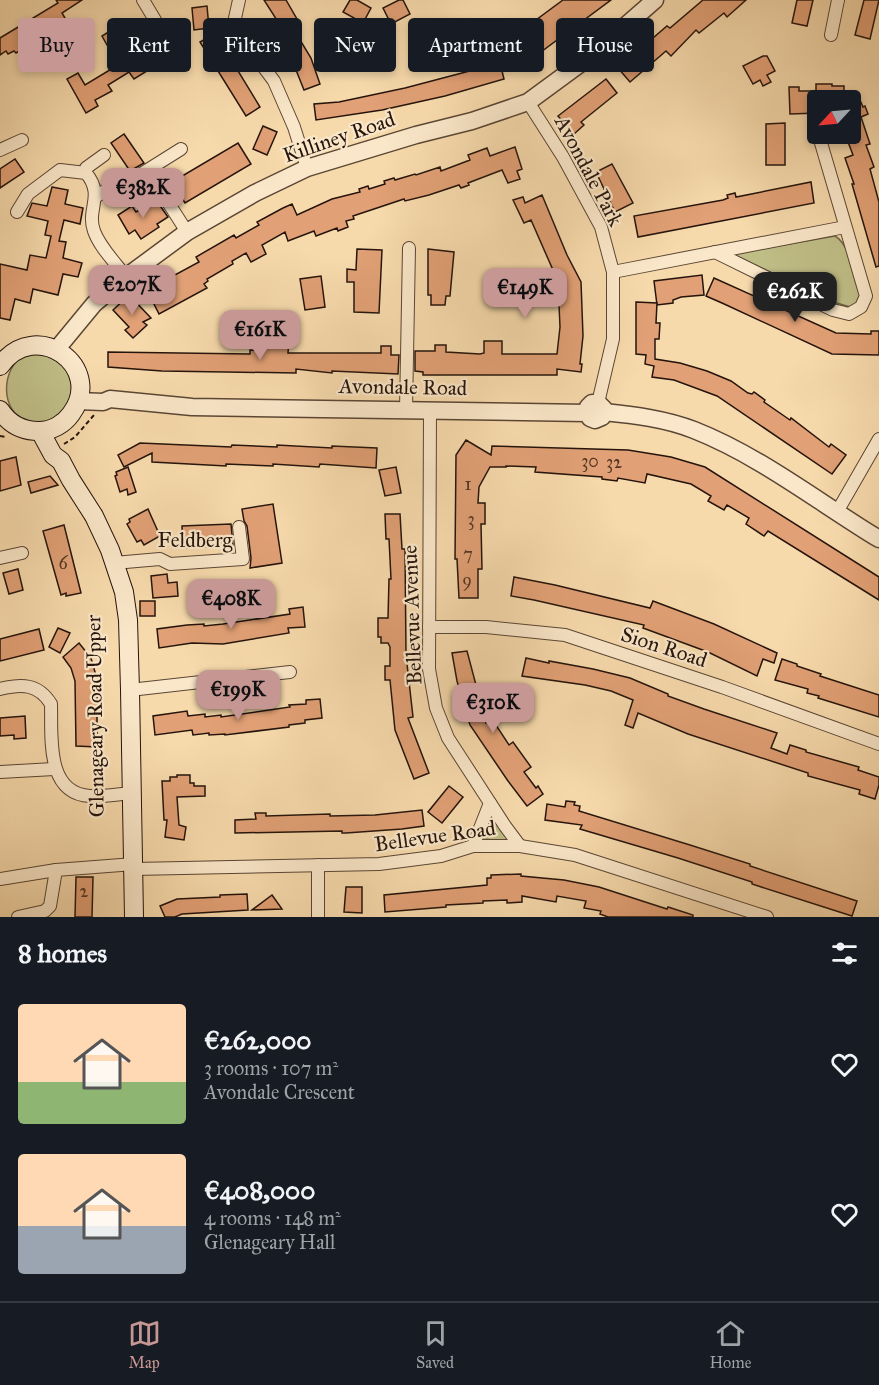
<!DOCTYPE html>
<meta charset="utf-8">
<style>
:root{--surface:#171b24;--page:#242831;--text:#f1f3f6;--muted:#9ea1a6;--line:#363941;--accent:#c59692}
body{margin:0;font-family:"IM FELL Great Primer",serif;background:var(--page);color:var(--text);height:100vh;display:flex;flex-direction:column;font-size:22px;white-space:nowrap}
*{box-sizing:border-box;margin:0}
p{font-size:20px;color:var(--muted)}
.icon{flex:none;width:33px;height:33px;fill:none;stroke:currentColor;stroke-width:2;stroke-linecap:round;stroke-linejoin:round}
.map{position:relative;height:917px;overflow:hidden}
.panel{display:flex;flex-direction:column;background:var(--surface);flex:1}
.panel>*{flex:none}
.banner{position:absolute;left:18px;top:18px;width:843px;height:54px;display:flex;gap:12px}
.needle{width:39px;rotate:244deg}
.fabs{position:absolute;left:807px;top:90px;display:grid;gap:12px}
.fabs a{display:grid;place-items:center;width:54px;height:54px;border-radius:6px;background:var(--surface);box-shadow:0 3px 9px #0003;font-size:30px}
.price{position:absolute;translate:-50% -51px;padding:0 14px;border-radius:12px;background:var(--accent);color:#111;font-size:20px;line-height:39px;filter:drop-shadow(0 2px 3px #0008)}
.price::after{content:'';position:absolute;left:50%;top:36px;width:18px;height:14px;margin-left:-9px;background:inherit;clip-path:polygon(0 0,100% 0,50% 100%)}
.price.active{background:#222;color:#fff}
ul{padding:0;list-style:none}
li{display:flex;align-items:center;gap:18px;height:150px;padding:0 18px}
li span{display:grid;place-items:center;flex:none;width:168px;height:120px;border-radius:6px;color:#555}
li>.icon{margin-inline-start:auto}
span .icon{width:72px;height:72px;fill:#fffc;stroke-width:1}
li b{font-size:26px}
h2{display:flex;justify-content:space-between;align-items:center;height:72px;padding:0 18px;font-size:26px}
.chip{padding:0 21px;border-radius:6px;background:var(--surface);box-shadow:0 3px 9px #0003;font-size:21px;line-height:54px}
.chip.active{background:var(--accent);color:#111}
.menu{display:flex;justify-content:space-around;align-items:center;height:84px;border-top:2px solid var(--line);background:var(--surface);font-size:16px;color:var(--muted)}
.menu a{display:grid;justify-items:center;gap:3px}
.menu .active{color:var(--accent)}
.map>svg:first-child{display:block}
</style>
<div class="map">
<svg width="879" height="917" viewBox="0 0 879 917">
<rect width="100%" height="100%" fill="#f7daac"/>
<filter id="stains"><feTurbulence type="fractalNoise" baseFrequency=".00333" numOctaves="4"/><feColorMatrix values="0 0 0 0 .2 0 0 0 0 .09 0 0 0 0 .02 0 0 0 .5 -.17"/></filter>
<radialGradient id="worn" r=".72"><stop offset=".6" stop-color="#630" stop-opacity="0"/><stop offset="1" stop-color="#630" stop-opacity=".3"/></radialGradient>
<g fill="#c0be87" stroke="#72694a" stroke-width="1.5">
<path d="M835,236C850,244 857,280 863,296L858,304L850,307L837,303L731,254Z"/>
<path d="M48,352L74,377L73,403L51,424C43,423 34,423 27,421C0,412 0,369 25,354C30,351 41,352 48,352Z"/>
<polygon points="491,817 509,841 481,839"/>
</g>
<g fill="#e1a075" stroke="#25140c" stroke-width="1.5">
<polygon points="56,0 82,0 62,13 65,18 43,32 45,35 16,53 14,51 8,54 6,51 0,55 0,38 58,3"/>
<polygon points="264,0 286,0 301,26 294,30 311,58 320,84 304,90 294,65 281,44 289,39"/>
<polygon points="350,0 357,0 371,8 363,23 343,12"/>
<polygon points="399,0 403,0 410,14 391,24 383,8"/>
<polygon points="563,0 611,0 518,69 502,45"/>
<polygon points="703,0 746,0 727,17 724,13 699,33 696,30 671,56 666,51 630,82 618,68 667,26 670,28"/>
<polygon points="797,0 813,0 807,26 792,23"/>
<polygon points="864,0 879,0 870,39 855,35"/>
<polygon points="207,6 209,28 194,30 192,8"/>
<polygon points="113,29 119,38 107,45 102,36"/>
<polygon points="215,33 260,107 246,116 200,42"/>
<polygon points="171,34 179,47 170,53 173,58 160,67 158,64 134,79 129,72 108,85 112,91 95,100 98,106 86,113 67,79 78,73 85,85 123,62 122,61 144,47 146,50"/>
<polygon points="763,56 767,56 775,71 767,75 771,82 763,86 760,80 753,84 743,66"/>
<polygon points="500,63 504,79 445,96 382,110 316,120 314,104 339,102 405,88"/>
<polygon points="606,79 617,93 581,122 584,125 574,134 558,116"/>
<polygon points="816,84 832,84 832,86 844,86 844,100 818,100 818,113 790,114 789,87 799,87 799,91 816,91"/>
<polygon points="860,100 863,107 865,106 868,114 861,117 870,144 866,145 874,167 870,169 879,202 879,266 876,267 852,184 854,184 845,158 853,155 845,134 850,134 850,104"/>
<polygon points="785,123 785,165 766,165 766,124"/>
<polygon points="263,126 277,132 267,155 253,149"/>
<polygon points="124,134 144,163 130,171 111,143"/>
<polygon points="238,143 251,164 185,203 172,182"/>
<polygon points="515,147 522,169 517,171 520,179 508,183 502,170 468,183 469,185 461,188 459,185 429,195 405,201 404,199 353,216 354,219 346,221 348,227 338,231 337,228 316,236 314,231 288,241 285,232 262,245 266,254 251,262 246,253 232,261 233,264 207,279 208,281 204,284 207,288 159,314 147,290 199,262 196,257 234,235 236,238 259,225 257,222 283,208 292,204 297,215 332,199 360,192 359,189 368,186 369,189 385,184 384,181 394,178 395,180 415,174 416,175 440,167 441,171 470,160 468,155 487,148 490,156"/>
<polygon points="15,159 24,172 0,188 0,169"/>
<polygon points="612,164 633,203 615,212 596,172"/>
<polygon points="811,182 814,203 638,237 634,216 723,200 728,198 727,195 735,193 736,197"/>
<polygon points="52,187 68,190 65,204 83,208 80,224 64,220 59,241 66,242 63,258 82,263 78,277 63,274 58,295 33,289 30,303 15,299 10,320 0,318 0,264 27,270 30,255 46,258 51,236 45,235 48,221 27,216 32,203 47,206"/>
<polygon points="542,195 567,255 581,282 583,336 580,364 582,364 581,372 557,369 557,375 423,375 423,372 415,371 415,351 435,351 435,345 446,345 446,352 480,354 484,353 484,341 502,341 502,354 557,354 560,327 559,305 553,305 553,296 560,296 560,286 531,220 524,223 513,200 523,197 525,203"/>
<polygon points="156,200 168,217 157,224 159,227 141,239 135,230 129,234 118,215 132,206 136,212"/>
<polygon points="357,249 382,250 379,313 354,312 354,282 347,282 347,269 356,270"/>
<polygon points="428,249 454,252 450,296 446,296 445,305 431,305 431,295 428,295"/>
<polygon points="702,275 704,295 681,297 673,300 673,303 657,305 654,281"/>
<polygon points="321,276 325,307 305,310 300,279"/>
<polygon points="714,278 836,333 871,334 871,331 879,331 879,355 832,354 722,303 706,296"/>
<polygon points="129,295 151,318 143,322 147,325 133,338 125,330 129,327 113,310"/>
<polygon points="636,302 657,303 656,323 660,323 659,339 655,339 655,359 680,363 707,371 731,381 748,393 752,394 754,392 765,400 764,402 790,420 791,418 829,447 831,444 846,455 832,474 717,396 674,380 652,377 654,366 645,364 646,355 636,354"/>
<polygon points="260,337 289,338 288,353 381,353 381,346 391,346 391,355 399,355 398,374 332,371 332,373 296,369 296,373 162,371 108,367 108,352 250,354 250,350 260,351"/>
<polygon points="466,440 491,455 492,446 628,450 671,457 705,467 879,577 879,600 768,531 764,536 746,524 749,518 727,505 724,510 708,501 711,496 691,484 647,474 645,483 618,478 617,481 602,479 602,477 535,472 536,467 506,466 506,467 490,467 479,487 478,503 485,503 485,524 481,524 482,569 478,569 478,598 459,598 457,559 455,559 456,455"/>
<polygon points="140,443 231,447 232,445 277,447 277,445 332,448 332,446 377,448 376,468 320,464 319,467 273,464 273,466 226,464 226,466 152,462 152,453 124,467 118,455"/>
<polygon points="16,457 21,485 0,491 0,461"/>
<polygon points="128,467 136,492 128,495 127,489 120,492 115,476 117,475 116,472"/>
<polygon points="396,467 401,493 385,496 379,470"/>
<polygon points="50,476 58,485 31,493 28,482"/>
<polygon points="273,504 282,563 250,568 251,558 247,526 244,521 242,509"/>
<polygon points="148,509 160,536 144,545 141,540 137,542 127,524 130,522 129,519"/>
<polygon points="385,514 400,514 402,549 405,549 406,655 413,717 408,718 429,773 414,779 395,730 390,680 385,680 385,666 390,666 390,647 388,643 381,643 381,637 378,637 378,618 388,618 389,579 391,579 389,539 386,539"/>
<polygon points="231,524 233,545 183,548 182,526"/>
<polygon points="64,525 81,593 66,596 66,593 61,595 43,531"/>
<polygon points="18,569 23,590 9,594 3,573"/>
<polygon points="167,574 168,583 177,582 178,596 153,598 151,576"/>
<polygon points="514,577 555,585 650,608 653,601 714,624 777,653 774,663 763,659 757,676 708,652 643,628 644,625 534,600 511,596"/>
<rect x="140" y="601" width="15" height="15"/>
<polygon points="303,607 305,627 288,628 289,633 223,644 192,643 159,648 157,629 187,625 204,624 204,626 223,624 290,614 289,609"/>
<polygon points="58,628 70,633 60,653 49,647"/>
<polygon points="39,629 44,650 0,661 0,639"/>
<polygon points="79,643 91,658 97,679 97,747 76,746 75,681 71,668 63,657"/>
<polygon points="467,651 486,723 492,719 509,745 513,742 531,767 524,772 536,788 538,786 543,794 527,806 508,781 470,725 457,681 452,653"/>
<polygon points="526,658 549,663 549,661 593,669 630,678 668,694 668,696 704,709 777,733 771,748 787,754 790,745 806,750 806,752 859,767 858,770 879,777 879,785 875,799 859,794 860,790 808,776 808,773 688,734 638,713 633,728 625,725 633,700 611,691 585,685 522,676"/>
<polygon points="782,659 797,664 797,666 821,674 820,676 879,695 879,717 818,698 819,696 807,693 808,689 775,680"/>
<polygon points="320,699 322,718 305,720 305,723 289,725 289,727 225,735 225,734 209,735 209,733 193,735 192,730 155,735 153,716 187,711 188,716 205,714 205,717 221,715 221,717 290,707 289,705 306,704 306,700"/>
<polygon points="25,716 26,738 14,739 14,735 0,736 0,718"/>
<polygon points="177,775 190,775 190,783 194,783 194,786 205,786 205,796 177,797 179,825 186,827 184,840 165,837 167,820 164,820 162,781 170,781 170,777 177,777"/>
<polygon points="449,786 463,797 442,823 428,812"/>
<polygon points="566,801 575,802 574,805 580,806 579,811 690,845 750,864 750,866 857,901 852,916 752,884 752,882 678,858 580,829 582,825 545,820 547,804 565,807"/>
<polygon points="422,810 424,826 402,829 346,833 342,833 342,831 235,833 235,820 256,819 255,813 266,813 266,816 330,814 330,816 375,815"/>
<polygon points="521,874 521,876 564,880 599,887 667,909 668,907 693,915 693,917 608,917 600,914 601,911 584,908 586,901 557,896 556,902 522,896 522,902 507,903 507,900 483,901 483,903 446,905 446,907 385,912 384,895 487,885 487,878 491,878 491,875"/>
<polygon points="76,877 93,877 92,917 75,917"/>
<polygon points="346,887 362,887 362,913 344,912"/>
<polygon points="247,894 248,910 182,914 175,917 165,917 160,906 177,899 220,897 220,895"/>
<polygon points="272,895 282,909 252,910"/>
</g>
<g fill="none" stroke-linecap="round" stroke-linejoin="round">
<defs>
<g id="minor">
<polyline points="239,0 235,18 241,37 274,81 294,127 307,168"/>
<polyline points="831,35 838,0"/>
<polyline points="129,42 158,25 143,0"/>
<polyline points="528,102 563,157 601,227 613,272 613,339 598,403"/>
<polyline points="0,150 22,140"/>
<polyline points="86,173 86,168 104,155"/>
<polyline points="157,185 187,232"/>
<polyline points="97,196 118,182 130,181 181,149"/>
<path d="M17,212L28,194L60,170L86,173C105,196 86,209 94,231C100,248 116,263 126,277"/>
<polyline points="715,252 833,310 849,314 861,307 866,296 821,143"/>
<polyline points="613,272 845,227"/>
<polyline points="406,410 409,248"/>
<polyline points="430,411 429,669 436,708 448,738 505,826 520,846"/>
<polyline points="837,512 879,439"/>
<polyline points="0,558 22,553"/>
<polyline points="114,563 160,559 170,564 243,559 239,527"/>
<polyline points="429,627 486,627 565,635 722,687 879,744"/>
<path d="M0,689C21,684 38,683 51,704C52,735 45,794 90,796C103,797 118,794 132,793"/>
<polyline points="130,690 290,672"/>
<polyline points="0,772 54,769"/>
<polyline points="473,846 490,803"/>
<polyline points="318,865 318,917"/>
<polyline points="134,869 379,864 441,856 473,846 520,846 575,855 767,917"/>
<polyline points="0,879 56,870"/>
<polyline points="18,917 45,911 50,906 56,870 134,864"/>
</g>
<g id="tertiary">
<polyline points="56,350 94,304 126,277 187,232 255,193 307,168 416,135 472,121 528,102 592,55 655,0"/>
<polyline points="78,401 103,402 110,399 192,407 587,413 590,418 595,420 602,417 604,409 598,403 592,403 588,407 587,413"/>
<path d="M604,412C634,415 666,419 694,430C760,456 818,502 879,539"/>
</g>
<g id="secondary">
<path d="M0,366C35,316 106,367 71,414C64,424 52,431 39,431C22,431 9,424 0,410"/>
<polyline points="40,431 53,455 61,461 71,480 94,516 110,550 124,592 128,620 130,690 134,917"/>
</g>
</defs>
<use href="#minor" stroke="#5a4634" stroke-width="14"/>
<use href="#tertiary" stroke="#5a4634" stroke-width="19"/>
<use href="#secondary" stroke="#25140c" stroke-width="20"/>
<g stroke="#25140c" stroke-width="2" stroke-dasharray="4.5 3" stroke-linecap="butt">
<polyline points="0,436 7,437"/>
<polyline points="64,444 75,437 94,415"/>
</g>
<use href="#minor" stroke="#fae7c9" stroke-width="12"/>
<use href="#tertiary" stroke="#fae7c9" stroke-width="16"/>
<use href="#secondary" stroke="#fae7c9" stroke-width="18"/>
</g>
<g text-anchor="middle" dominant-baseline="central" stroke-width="4.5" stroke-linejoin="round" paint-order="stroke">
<g font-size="18" fill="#543726">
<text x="590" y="461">30</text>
<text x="614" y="462">32</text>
<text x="468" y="484">1</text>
<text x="471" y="519">3</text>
<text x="468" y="554">7</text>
<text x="63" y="563">6</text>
<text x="467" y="580">9</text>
<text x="84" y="891">2</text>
</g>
<g font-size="21" fill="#25140c" stroke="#fae7c9">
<text transform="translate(339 137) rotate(-19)">Killiney Road</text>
<text transform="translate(589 171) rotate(62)">Avondale Park</text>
<text transform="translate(403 387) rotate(1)">Avondale Road</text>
<text x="195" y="540">Feldberg</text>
<text transform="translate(412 615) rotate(-92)">Bellevue Avenue</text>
<text transform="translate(664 647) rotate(18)">Sion Road</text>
<text transform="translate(95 716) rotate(-91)">Glenageary Road Upper</text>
<text transform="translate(435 836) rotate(-8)">Bellevue Road</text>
</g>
</g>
<rect width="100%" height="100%" filter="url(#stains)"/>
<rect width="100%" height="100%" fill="url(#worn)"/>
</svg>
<div class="fabs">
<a><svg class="needle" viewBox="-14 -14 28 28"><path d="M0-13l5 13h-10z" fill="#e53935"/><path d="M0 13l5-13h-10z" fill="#9ea1a6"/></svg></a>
</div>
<b class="price" style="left:143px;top:219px">€382K</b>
<b class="price" style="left:132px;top:316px">€207K</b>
<b class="price" style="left:525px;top:319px">€149K</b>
<b class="price active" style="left:795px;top:323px">€262K</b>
<b class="price" style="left:260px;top:361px">€161K</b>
<b class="price" style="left:231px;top:630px">€408K</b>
<b class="price" style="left:238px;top:721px">€199K</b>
<b class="price" style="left:493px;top:734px">€310K</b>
<div class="banner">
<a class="chip active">Buy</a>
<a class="chip">Rent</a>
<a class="chip">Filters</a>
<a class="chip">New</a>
<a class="chip">Apartment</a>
<a class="chip">House</a>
</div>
</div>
<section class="panel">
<h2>8 homes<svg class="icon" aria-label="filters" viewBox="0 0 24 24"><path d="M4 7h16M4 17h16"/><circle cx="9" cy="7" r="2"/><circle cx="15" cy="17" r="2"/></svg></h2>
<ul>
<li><span style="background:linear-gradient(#ffd9b3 65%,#8fb573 0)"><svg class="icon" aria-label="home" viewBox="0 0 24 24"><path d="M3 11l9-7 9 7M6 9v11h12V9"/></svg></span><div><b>€262,000</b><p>3 rooms · 107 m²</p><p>Avondale Crescent</p></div><svg class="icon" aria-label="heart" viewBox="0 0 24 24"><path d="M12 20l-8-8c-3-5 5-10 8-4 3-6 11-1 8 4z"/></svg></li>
<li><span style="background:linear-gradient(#ffd9b3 60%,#9aa5b1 0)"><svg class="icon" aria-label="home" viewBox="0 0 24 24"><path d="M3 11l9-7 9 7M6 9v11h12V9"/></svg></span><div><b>€408,000</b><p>4 rooms · 148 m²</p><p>Glenageary Hall</p></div><svg class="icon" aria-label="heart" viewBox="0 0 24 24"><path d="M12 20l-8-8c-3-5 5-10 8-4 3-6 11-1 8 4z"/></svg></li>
</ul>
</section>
<nav class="menu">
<a class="active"><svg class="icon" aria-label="map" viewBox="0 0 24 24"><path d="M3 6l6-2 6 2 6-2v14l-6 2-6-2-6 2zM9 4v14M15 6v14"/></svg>Map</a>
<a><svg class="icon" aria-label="saved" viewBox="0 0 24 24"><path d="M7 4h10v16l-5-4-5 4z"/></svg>Saved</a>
<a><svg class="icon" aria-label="home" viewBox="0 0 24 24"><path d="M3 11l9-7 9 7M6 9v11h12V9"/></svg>Home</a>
</nav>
